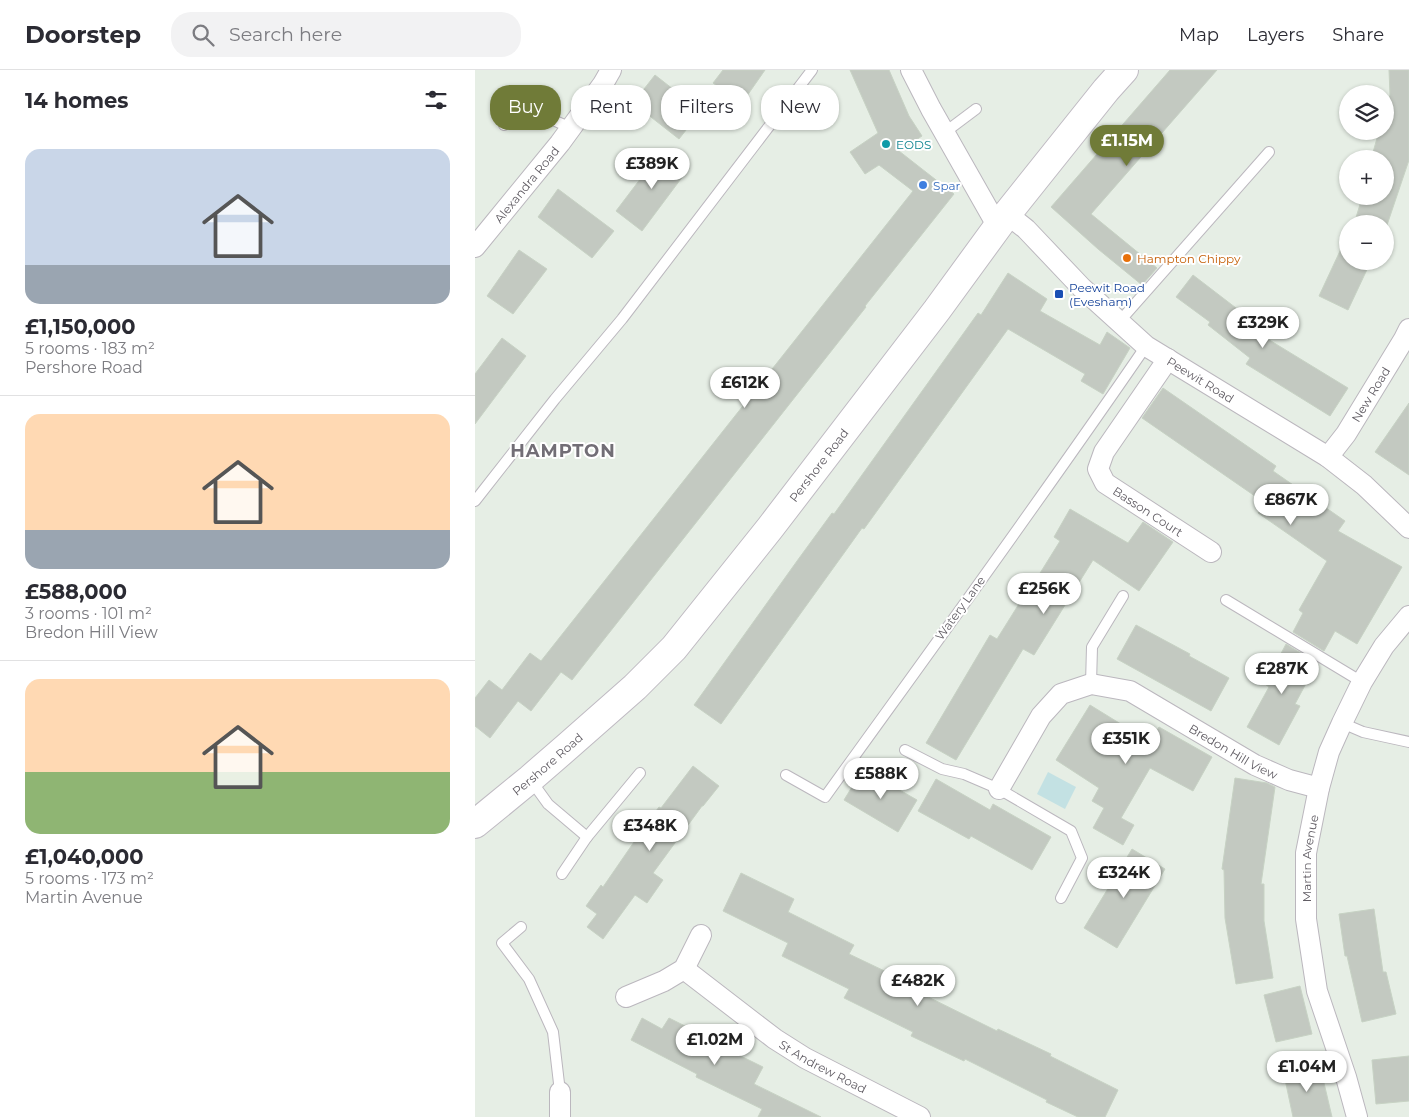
<!DOCTYPE html>
<meta charset="utf-8">
<style>
:root{--surface:#fff;--page:#f2f2f3;--text:#2b2b33;--muted:#7c7c81;--line:#e1e1e2;--accent:#707b38}
body{margin:0;font-family:Montserrat,sans-serif;background:var(--page);color:var(--text);height:100vh;display:flex;flex-direction:column;font-size:19px;white-space:nowrap}
*{box-sizing:border-box;margin:0}
p{font-size:16px;color:var(--muted)}
.icon{flex:none;width:28px;height:28px;fill:none;stroke:currentColor;stroke-width:2;stroke-linecap:round;stroke-linejoin:round}
.map{position:relative;flex:1;overflow:hidden}
.drawer{display:flex;flex-direction:column;background:var(--surface);width:475px}
.drawer>*{flex:none}
.banner{position:absolute;left:15px;top:15px;width:475px;height:45px;display:flex;gap:10px}
.buttons{position:absolute;left:864px;top:15px;display:grid;gap:10px}
.buttons a{display:grid;place-items:center;width:55px;height:55px;border-radius:50%;background:var(--surface);box-shadow:0 1px 4px #0004;font-size:25px}
.price{position:absolute;translate:-50% -42px;padding:0 11px;border-radius:18px;background:#fff;color:#222;font-size:16px;line-height:32px;filter:drop-shadow(0 1px 2px #0008)}
.price::after{content:'';position:absolute;left:50%;top:30px;width:15px;height:11px;margin-left:-8px;background:inherit;clip-path:polygon(0 0,100% 0,50% 100%)}
.price.active{background:var(--accent);color:#fff}
ul{padding:0;list-style:none}
li{display:grid;align-content:center;gap:10px;height:265px;padding:0 25px}
li+li{border-top:1px solid var(--line)}
li span{display:grid;place-items:center;height:155px;border-radius:15px;color:#555}
li>.icon{margin-inline-start:auto}
span .icon{width:90px;height:90px;fill:#fffc;stroke-width:1}
li b{font-size:21px}
h2{display:flex;justify-content:space-between;align-items:center;height:60px;padding:0 25px;font-size:21px}
.chip{padding:0 18px;border-radius:20px;background:var(--surface);box-shadow:0 1px 4px #0004;font-size:18px;line-height:45px}
.chip.active{background:var(--accent);color:#fff}
header{display:flex;align-items:center;gap:30px;box-sizing:border-box;height:70px;padding:0 25px;background:var(--surface);border-bottom:1px solid var(--line)}
header strong{font-size:24px}
nav{display:flex;gap:28px;margin-inline-start:auto;font-size:18px}
.search{width:350px;height:45px;background:var(--page);display:flex;align-items:center;gap:12px;box-sizing:border-box;padding:0 18px;border-radius:20px;color:var(--muted);font-size:19px}
main{display:flex;flex:1;min-height:0}
.map>svg:first-child{display:block}
</style>
<header>
<strong>Doorstep</strong>
<div class="search"><svg class="icon" aria-label="search" viewBox="0 0 24 24"><circle cx="10" cy="10" r="6"/><path d="M15 15l6 6"/></svg>Search here</div>
<nav><a>Map</a><a>Layers</a><a>Share</a></nav>
</header>
<main>
<section class="drawer">
<h2>14 homes<svg class="icon" aria-label="filters" viewBox="0 0 24 24"><path d="M4 7h16M4 17h16"/><circle cx="9" cy="7" r="2"/><circle cx="15" cy="17" r="2"/></svg></h2>
<ul>
<li><span style="background:linear-gradient(#c9d6e8 75%,#9aa5b1 0)"><svg class="icon" aria-label="home" viewBox="0 0 24 24"><path d="M3 11l9-7 9 7M6 9v11h12V9"/></svg></span><div><b>£1,150,000</b><p>5 rooms · 183 m²</p><p>Pershore Road</p></div></li>
<li><span style="background:linear-gradient(#ffd9b3 75%,#9aa5b1 0)"><svg class="icon" aria-label="home" viewBox="0 0 24 24"><path d="M3 11l9-7 9 7M6 9v11h12V9"/></svg></span><div><b>£588,000</b><p>3 rooms · 101 m²</p><p>Bredon Hill View</p></div></li>
<li><span style="background:linear-gradient(#ffd9b3 60%,#8fb573 0)"><svg class="icon" aria-label="home" viewBox="0 0 24 24"><path d="M3 11l9-7 9 7M6 9v11h12V9"/></svg></span><div><b>£1,040,000</b><p>5 rooms · 173 m²</p><p>Martin Avenue</p></div></li>
</ul>
</section>
<div class="map">
<svg width="934" height="1047" viewBox="0 0 934 1047">
<rect width="100%" height="100%" fill="#e6eee5"/>
<polygon fill="#c3e1e3" points="573,702 601,717 590,739 562,724"/>
<g fill="#c3c9c1" stroke="#c7d2c4">
<polygon points="248,0 290,0 267,33 238,13"/>
<polygon points="375,0 414,0 434,46 447,66 424,81 479,124 425,192 390,236 391,237 97,610 86,602 56,641 43,631 15,668 0,656 0,628 14,610 27,620 55,583 66,591 438,121 404,95 390,104 375,82 403,63"/>
<polygon points="695,0 742,0 616,144 682,198 667,215 623,179 576,137"/>
<polygon points="914,0 934,0 934,90 910,161 910,154 879,154 887,128 891,129 892,126 910,126 910,89 897,86 904,61 910,61 910,41 915,25"/>
<polygon points="180,5 226,41 204,69 158,33"/>
<polygon points="188,79 214,98 167,161 141,141"/>
<polygon points="83,119 139,161 117,188 63,147"/>
<polygon points="872,166 872,191 896,191 873,240 844,226"/>
<polygon points="44,180 72,199 38,244 12,226"/>
<polygon points="533,203 572,229 565,241 625,275 632,262 655,278 628,324 606,311 610,304 533,259 389,459 387,458 372,479 246,654 219,635 322,491 357,443 359,444 503,243 506,245"/>
<polygon points="718,205 778,251 773,257 873,318 855,346 771,294 775,288 733,255 735,252 701,227"/>
<polygon points="27,268 51,286 0,354 0,304"/>
<polygon points="688,318 801,396 798,401 870,451 863,461 927,497 882,574 860,561 849,581 818,562 828,543 824,540 852,491 783,443 790,433 667,348"/>
<polygon points="934,333 934,405 900,382"/>
<polygon points="595,439 653,473 668,452 698,472 664,521 618,490 559,585 548,579 481,690 451,673 515,565 522,569 547,529 549,530 562,508 585,471 579,467"/>
<polygon points="661,555 715,584 714,586 754,608 736,641 642,589"/>
<polygon points="811,574 842,593 820,634 825,636 804,675 772,657 794,617 790,614"/>
<polygon points="615,635 675,672 684,657 737,687 718,721 675,698 646,748 659,755 648,775 618,758 629,738 617,731 624,718 581,690"/>
<polygon points="218,696 244,716 228,736 227,736 178,803 188,810 172,833 160,825 128,869 112,857 122,844 111,836 126,815 128,817 170,756 184,737 186,738"/>
<polygon points="388,699 442,730 423,762 369,730"/>
<polygon points="760,708 792,713 800,717 786,814 789,814 789,851 798,908 761,914 750,848 749,800 747,799"/>
<polygon points="461,709 515,740 518,734 576,767 557,800 496,766 494,769 443,741"/>
<polygon points="657,779 690,799 642,878 609,858"/>
<polygon points="266,803 319,829 313,842 379,875 374,884 441,916 439,920 522,961 523,959 576,984 575,986 643,1020 630,1047 603,1047 571,1032 572,1030 490,989 489,991 436,966 438,962 369,928 374,919 307,886 313,873 248,841"/>
<polygon points="899,839 908,902 911,902 921,944 887,952 872,886 870,886 864,844"/>
<polygon points="825,916 837,964 801,972 789,925"/>
<polygon points="167,948 187,959 194,948 218,960 217,962 288,997 279,1014 346,1047 283,1047 287,1039 221,1007 222,1004 156,970"/>
<polygon points="934,986 934,1031 901,1034 897,990"/>
<polygon points="845,996 857,1047 818,1047 808,1000"/>
</g>
<g fill="none" stroke-linecap="round" stroke-linejoin="round">
<defs>
<g id="service">
<polyline points="29,55 45,46 67,45 96,58"/>
<polyline points="469,63 501,39"/>
<polyline points="644,252 794,82"/>
<polyline points="0,431 80,329 147,249 337,0"/>
<polyline points="751,530 887,612"/>
<polyline points="616,614 617,577 648,526"/>
<polyline points="867,653 888,662 934,672"/>
<polyline points="430,680 467,699 489,704 524,719 596,761 607,788 586,828"/>
<path d="M311,705L350,727C458,577 567,428 671,276"/>
<polyline points="55,709 73,734 112,767"/>
<polyline points="87,804 112,767 165,703"/>
<polyline points="46,857 27,873 54,909 78,962 85,1022"/>
</g>
<g id="minor">
<polyline points="436,0 456,39 523,157"/>
<path id="s1" d="M532,144L551,159L607,218L671,276L853,387L889,415L934,458"/>
<path id="s2" d="M0,177L85,73L128,14L136,0"/>
<path id="s3" d="M693,289L629,382L623,399L630,413L736,482"/>
<path id="s4" d="M853,387L871,364L929,269L934,259"/>
<path id="s5" d="M524,719L566,646L586,624L616,614L655,621L780,695L814,710L844,718"/>
<path id="s6" d="M209,899L300,969L330,988L445,1047"/>
<polyline points="151,927 189,911 209,899 226,865"/>
<polyline points="85,1047 85,1022"/>
<path id="s7" d="M882,1047L871,1007L842,921L831,849V783L844,718L854,682L867,653L887,612L909,576L934,546"/>
</g>
<g id="secondary">
<path id="s8" d="M0,754L55,709L93,676L160,617L199,578L295,458L462,240L532,144L631,20L649,0"/>
</g>
</defs>
<use href="#service" stroke="#bbb7be" stroke-width="12"/>
<use href="#minor" stroke="#bbb7be" stroke-width="22"/>
<use href="#secondary" stroke="#bfbac2" stroke-width="30"/>
<use href="#service" stroke="#fff" stroke-width="10"/>
<use href="#minor" stroke="#fff" stroke-width="20"/>
<use href="#secondary" stroke="#fff" stroke-width="28"/>
</g>
<circle fill="#0f9aa8" stroke="#fff" stroke-width="2" cx="411" cy="74" r="5"/>
<circle fill="#3f7fe0" stroke="#fff" stroke-width="2" cx="448" cy="115" r="5"/>
<circle fill="#e8710a" stroke="#fff" stroke-width="2" cx="652" cy="188" r="5"/>
<rect fill="#1a4fb4" stroke="#fff" stroke-width="2" x="579" y="219" width="10" height="10" rx="2.5"/>
<g text-anchor="middle" dominant-baseline="central" stroke-width="4" stroke-linejoin="round" paint-order="stroke">
<g font-size="12" fill="#0d838f" stroke="#fff" text-anchor="start">
<text x="421" y="74">EODS</text>
</g>
<g font-size="12" fill="#615d64" stroke="#fff">
<text stroke="none"><textPath href="#s2" startOffset="81">Alexandra Road</textPath></text>
<text stroke="none"><textPath href="#s1" startOffset="256">Peewit Road</textPath></text>
<text stroke="none"><textPath href="#s4" startOffset="76">New Road</textPath></text>
<text stroke="none"><textPath href="#s8" startOffset="499">Pershore Road</textPath></text>
<text stroke="none"><textPath href="#s3" startOffset="198">Basson Court</textPath></text>
<text transform="translate(485 538) rotate(-54)">Watery Lane</text>
<text stroke="none"><textPath href="#s5" startOffset="305">Bredon Hill View</textPath></text>
<text stroke="none"><textPath href="#s8" startOffset="94">Pershore Road</textPath></text>
<text stroke="none"><textPath href="#s7" startOffset="266">Martin Avenue</textPath></text>
<text stroke="none"><textPath href="#s6" startOffset="170">St Andrew Road</textPath></text>
</g>
<g font-size="12" fill="#366cbe" stroke="#fff" text-anchor="start">
<text x="458" y="115">Spar</text>
</g>
<g font-size="12" fill="#c56008" stroke="#fff" text-anchor="start">
<text x="662" y="188">Hampton Chippy</text>
</g>
<g font-size="12" fill="#164399" stroke="#fff" text-anchor="start">
<text x="594" y="217">Peewit Road<tspan x="594" dy="14">(Evesham)</tspan></text>
</g>
<g font-size="18" font-weight="bold" letter-spacing="1" fill="#726e76" stroke="#fff">
<text x="88" y="381">HAMPTON</text>
</g>
</g>
</svg>
<div class="buttons">
<a><svg class="icon" aria-label="layers" viewBox="0 0 24 24"><path d="M12 4l9 5-9 5-9-5zM3 14l9 5 9-5"/></svg></a>
<a>+</a>
<a>−</a>
</div>
<b class="price active" style="left:652px;top:97px">£1.15M</b>
<b class="price" style="left:177px;top:120px">£389K</b>
<b class="price" style="left:788px;top:279px">£329K</b>
<b class="price" style="left:270px;top:339px">£612K</b>
<b class="price" style="left:816px;top:456px">£867K</b>
<b class="price" style="left:569px;top:545px">£256K</b>
<b class="price" style="left:807px;top:625px">£287K</b>
<b class="price" style="left:651px;top:695px">£351K</b>
<b class="price" style="left:406px;top:730px">£588K</b>
<b class="price" style="left:175px;top:782px">£348K</b>
<b class="price" style="left:649px;top:829px">£324K</b>
<b class="price" style="left:443px;top:937px">£482K</b>
<b class="price" style="left:240px;top:996px">£1.02M</b>
<b class="price" style="left:832px;top:1023px">£1.04M</b>
<div class="banner">
<a class="chip active">Buy</a>
<a class="chip">Rent</a>
<a class="chip">Filters</a>
<a class="chip">New</a>
</div>
</div>
</main>
